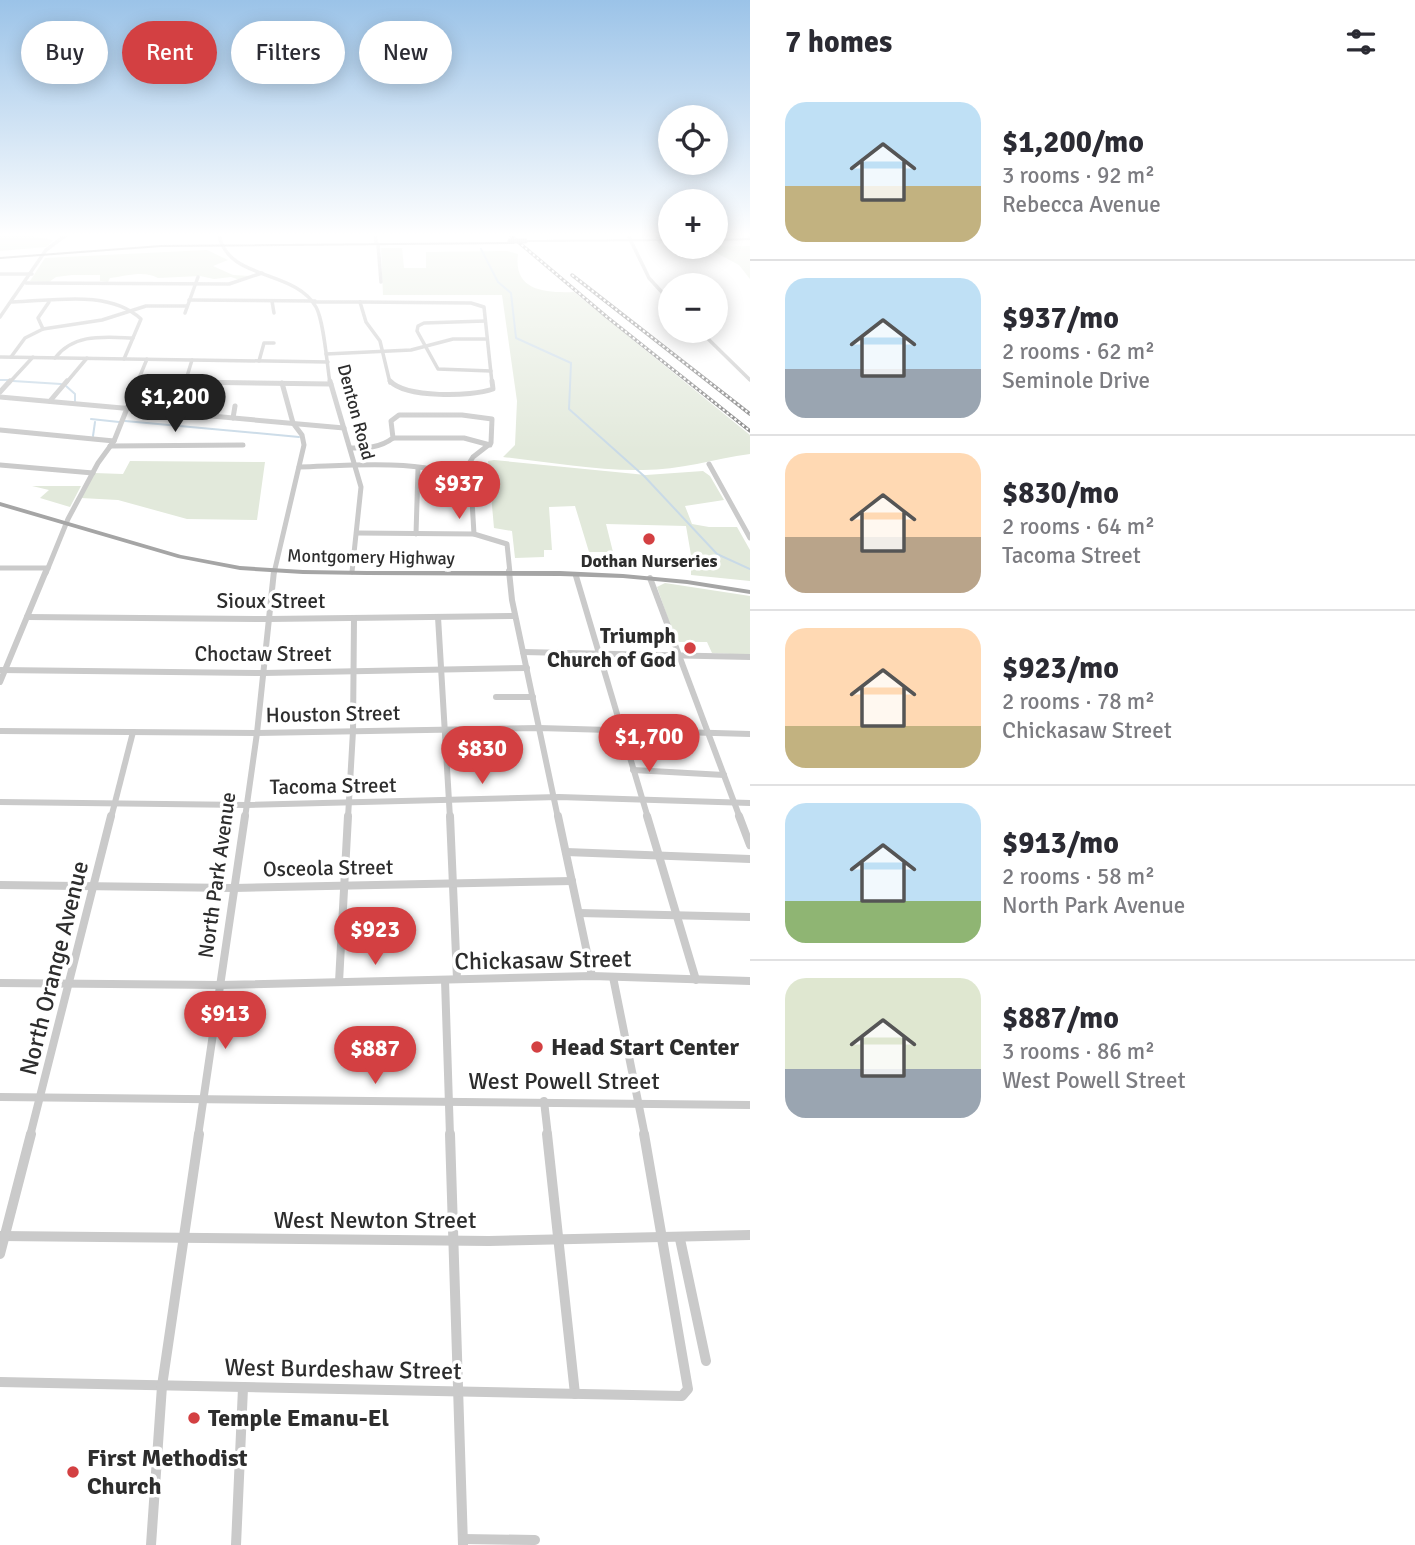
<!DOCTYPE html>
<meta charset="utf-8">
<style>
:root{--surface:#fff;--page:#f7f7f7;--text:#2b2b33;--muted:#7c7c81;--line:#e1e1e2;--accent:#d34042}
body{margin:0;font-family:Signika,sans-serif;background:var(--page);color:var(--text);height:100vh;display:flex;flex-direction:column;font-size:26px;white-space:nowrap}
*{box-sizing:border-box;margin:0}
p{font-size:23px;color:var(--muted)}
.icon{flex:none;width:38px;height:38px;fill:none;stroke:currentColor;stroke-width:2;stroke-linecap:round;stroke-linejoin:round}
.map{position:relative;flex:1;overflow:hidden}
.panel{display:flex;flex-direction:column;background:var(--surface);width:665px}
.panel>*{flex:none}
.banner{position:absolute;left:21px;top:21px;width:623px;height:63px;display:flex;gap:14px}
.controls{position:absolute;left:658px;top:105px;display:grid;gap:14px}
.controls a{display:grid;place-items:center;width:70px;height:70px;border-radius:50%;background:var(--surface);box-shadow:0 4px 18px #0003;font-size:35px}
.price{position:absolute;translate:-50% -60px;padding:0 16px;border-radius:24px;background:var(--accent);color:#fff;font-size:23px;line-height:46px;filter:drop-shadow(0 2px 4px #0008)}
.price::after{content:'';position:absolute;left:50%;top:42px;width:21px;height:16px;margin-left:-10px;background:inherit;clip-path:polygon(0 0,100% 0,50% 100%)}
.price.active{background:#222;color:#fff}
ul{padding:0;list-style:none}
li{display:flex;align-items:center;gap:21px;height:175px;padding:0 35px}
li+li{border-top:2px solid var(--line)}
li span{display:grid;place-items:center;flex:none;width:196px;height:140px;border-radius:21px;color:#555}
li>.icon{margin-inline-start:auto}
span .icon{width:84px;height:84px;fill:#fffc;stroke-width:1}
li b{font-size:30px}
h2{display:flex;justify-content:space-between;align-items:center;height:84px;padding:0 35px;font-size:30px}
.tag{padding:0 24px;border-radius:32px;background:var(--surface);box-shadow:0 4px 18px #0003;font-size:24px;line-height:63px}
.tag.active{background:var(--accent);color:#fff}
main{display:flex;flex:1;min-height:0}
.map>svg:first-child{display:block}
</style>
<main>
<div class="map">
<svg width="750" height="1545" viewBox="0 0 750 1545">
<rect width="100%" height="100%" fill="#fff"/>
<g fill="#e2e9db">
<polygon points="0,235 25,235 54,240 46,247 0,251"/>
<polygon points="750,246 750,279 739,265 705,247"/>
<path d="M381,248H402L404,268H426V252L507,251L518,254C513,291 545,293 574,292L750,435V454C714,459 680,470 643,470C598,471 548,462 503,457L515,445L517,401L502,295H383Z"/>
<path d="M207,250L228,260L213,266L233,275L250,276L240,280L231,277L214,279L200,276L158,278C145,270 125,276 110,278L108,282L100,281V275H72L56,277L49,282L30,281L45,258Z"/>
<polygon points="494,460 646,475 703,471 710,476 724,500 685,506 692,524 709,527 737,527 750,550 750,581 691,575 691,555 686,526 606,524 613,552 589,552 575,506 549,507 552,550 544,550 544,557 515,558 512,531 494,528 488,461"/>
<polygon points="130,461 265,462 257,520 187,519 118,500 81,498 94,473 123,474"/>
<polygon points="32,486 81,486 70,507 40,498 49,490"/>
<polygon points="665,583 750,596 750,655 712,653 707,642 676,642 657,587"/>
</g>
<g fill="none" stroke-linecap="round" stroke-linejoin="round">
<g stroke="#c9dae7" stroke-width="2">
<polyline points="481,249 498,282 511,293 516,338 571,363 569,409 644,476 717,554 750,569"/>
<polyline points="0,380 8,380"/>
<polyline points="13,381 61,384"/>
<polyline points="66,386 75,394 75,401"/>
<polyline points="91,419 119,422"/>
<polyline points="125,421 299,437"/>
<polyline points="93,436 95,422"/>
</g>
<g stroke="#cacaca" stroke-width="3.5">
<path d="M219,235C228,281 295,269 316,307C324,321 327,365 330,383"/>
<polyline points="375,235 376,242"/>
<polyline points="657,235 660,242"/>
<polyline points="748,235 750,238"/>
<polyline points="629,237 649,278 670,301"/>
<polyline points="378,244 381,282"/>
<polyline points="0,274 32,274"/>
<polyline points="26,283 229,284 262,273"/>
<polyline points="189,300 315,301"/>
<polyline points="272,301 274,313"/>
<path d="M12,302C52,301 109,289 141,319L124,359"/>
<polyline points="315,302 360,302"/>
<polyline points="360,302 471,303 484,307 492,383"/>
<polyline points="360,302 366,322 380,341 390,383"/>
<polyline points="185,313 198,277"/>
<polyline points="0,317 46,250 66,235"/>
<polyline points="485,321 424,323 418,326 417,331 438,369 491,371"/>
<polyline points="43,329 38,318 49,302"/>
<polyline points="700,331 750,380"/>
<polyline points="326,354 411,350 453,339 487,339"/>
<polyline points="0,357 328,362"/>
<polyline points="11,357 25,338 43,329 102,320 146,306 187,306"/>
<path d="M55,358C74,333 104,337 133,338"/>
<polyline points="259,361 264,343 274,343"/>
<polyline points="185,382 234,383"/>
<polyline points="9,383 33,357"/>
<polyline points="66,383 87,358"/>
<polyline points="137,383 147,359"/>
<polyline points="185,383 192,360"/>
</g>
<g stroke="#cacaca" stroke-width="5">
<polyline points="330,381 361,487 352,572"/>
<path d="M390,381C406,398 471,397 493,389L492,381"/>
<polyline points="185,382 331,384"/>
<polyline points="0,392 10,381"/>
<polyline points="0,397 344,428"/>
<polyline points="50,401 67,381"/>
<polyline points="175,413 185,381"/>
<polyline points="233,418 235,406"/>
<polyline points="0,430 114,441"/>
<polyline points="393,438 464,438 490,445"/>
<polyline points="110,446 243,445"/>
<path d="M351,448C366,448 380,448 393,438L391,421L399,415H462L492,419L491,443L473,457L462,475"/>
<polyline points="709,464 750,538"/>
<polyline points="0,465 93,473"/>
<path d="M299,467C348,466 429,457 471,483L474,534"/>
<polyline points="357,533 474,534 507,544 510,573"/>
<polyline points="416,534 418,469"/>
<polyline points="0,568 48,568"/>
<polyline points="46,573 68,519 98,463 114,441 138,381"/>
<polyline points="274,573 304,445 302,435 293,423 282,383"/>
</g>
<g stroke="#cacaca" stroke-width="6">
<polyline points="509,571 512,600 558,818"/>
<polyline points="576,576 648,818"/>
<polyline points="650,578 740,818"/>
<polyline points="27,617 269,619 515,616"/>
<polyline points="438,617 450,818"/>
<polyline points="523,652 750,657"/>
<polyline points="0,670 263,673 527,668"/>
<polyline points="0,682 46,571"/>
<polyline points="496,697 533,697"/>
<polyline points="0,731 257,733 539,728 750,734"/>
<polyline points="633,770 724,775"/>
<polyline points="0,802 246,805 559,797 750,803"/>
<polyline points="111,818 133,732"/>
<polyline points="245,818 257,733 274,571"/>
<polyline points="348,818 353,731 354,618"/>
</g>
<g stroke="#cacaca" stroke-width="8">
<polyline points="450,816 457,979"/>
<polyline points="558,816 592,976"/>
<polyline points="647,816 696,980"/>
<polyline points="739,816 750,845"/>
<polyline points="566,852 750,859"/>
<polyline points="0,885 234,888 572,881"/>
<polyline points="579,913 750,917"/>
<polyline points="613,977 645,1136"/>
<polyline points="445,980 450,1136"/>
<polyline points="339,982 348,816"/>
<polyline points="0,983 220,985 592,976 750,981"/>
<polyline points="0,1097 750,1105"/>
<polyline points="544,1101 548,1136"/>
<polyline points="30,1136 111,816"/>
<polyline points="198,1136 245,816"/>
</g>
<g stroke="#cacaca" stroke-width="10">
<polyline points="450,1134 463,1545"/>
<polyline points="547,1134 575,1394"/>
<polyline points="0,1236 489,1241 750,1235"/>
<polyline points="680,1239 706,1361"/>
<polyline points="0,1254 31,1134"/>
<polyline points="0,1382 682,1396 688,1389 644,1134"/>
<polyline points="463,1539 535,1540"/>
<polyline points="151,1545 162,1386 199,1134"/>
<polyline points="236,1545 243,1388"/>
</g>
<polygon fill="#a5a5a5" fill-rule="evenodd" points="0,502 181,555 240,566 303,570 367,571 560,571 623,574 687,580 750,590 750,594 687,584 623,578 560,576 367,575 303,574 240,570 178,558 0,506"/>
<g fill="#949494" fill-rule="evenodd">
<polygon points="750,238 750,240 716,241 716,239"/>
<polygon points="670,239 670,241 525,242 523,241 525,240"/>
<polygon points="513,242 515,244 161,247 0,259 0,257 161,245"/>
</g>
<defs>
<g id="rail">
<polyline points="510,235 607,317 750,431"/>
<polyline points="572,275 750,414"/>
</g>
</defs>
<use href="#rail" stroke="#828282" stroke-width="3.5"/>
<use href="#rail" stroke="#fff" stroke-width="2" stroke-dasharray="2.5" stroke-linecap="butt"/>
<polyline stroke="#949494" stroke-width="5" points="510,241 525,241"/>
</g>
<linearGradient id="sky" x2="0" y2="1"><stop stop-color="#9bc3e8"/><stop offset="0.52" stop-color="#fff"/><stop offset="1" stop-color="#fff" stop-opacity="0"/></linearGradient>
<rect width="750" height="451" fill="url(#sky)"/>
<g fill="#d34042" stroke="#fff" stroke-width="2.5">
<circle cx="649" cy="539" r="7"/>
<circle cx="690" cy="648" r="7"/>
<circle cx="537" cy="1047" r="7"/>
<circle cx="194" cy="1418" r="7"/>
<circle cx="73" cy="1472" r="7"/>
</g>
<g text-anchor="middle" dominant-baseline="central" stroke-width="7" stroke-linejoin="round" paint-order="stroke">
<g font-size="18" fill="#2d2d2d" stroke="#fff">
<text transform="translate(356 412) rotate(75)">Denton Road</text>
<text transform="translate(371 557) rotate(1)">Montgomery Highway</text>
</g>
<g font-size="18" font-weight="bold" fill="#2d2d2d" stroke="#fff">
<text x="649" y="561">Dothan Nurseries</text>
</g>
<g font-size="21" fill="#2d2d2d" stroke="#fff">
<text x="271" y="601">Sioux Street</text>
<text x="263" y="654">Choctaw Street</text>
<text transform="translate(333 714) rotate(-1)">Houston Street</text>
<text transform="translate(333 786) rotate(-1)">Tacoma Street</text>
<text transform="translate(328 868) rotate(-1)">Osceola Street</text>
<text transform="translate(217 875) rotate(-82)">North Park Avenue</text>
</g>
<g font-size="21" font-weight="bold" fill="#2d2d2d" stroke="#fff" text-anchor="end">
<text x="676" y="636">Triumph<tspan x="676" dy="24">Church of God</tspan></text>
</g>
<g font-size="24" fill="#2d2d2d" stroke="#fff">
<text transform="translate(543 960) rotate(-1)">Chickasaw Street</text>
<text transform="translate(54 968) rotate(-76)">North Orange Avenue</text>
<text x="564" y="1081">West Powell Street</text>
<text x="375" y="1220">West Newton Street</text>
<text transform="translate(343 1369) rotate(1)">West Burdeshaw Street</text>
</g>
<g font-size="24" font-weight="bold" fill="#2d2d2d" stroke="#fff" text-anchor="start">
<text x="551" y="1047">Head Start Center</text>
<text x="208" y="1418">Temple Emanu-El</text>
<text x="87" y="1458">First Methodist<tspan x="87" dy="28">Church</tspan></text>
</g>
</g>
</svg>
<div class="controls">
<a><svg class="icon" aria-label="locate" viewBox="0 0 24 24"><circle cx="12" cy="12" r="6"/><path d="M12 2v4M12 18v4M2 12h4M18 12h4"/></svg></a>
<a>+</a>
<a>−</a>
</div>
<b class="price active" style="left:175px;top:434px">$1,200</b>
<b class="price" style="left:459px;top:521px">$937</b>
<b class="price" style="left:649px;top:774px">$1,700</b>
<b class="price" style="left:482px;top:786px">$830</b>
<b class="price" style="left:375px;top:967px">$923</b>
<b class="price" style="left:225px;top:1051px">$913</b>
<b class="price" style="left:375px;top:1086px">$887</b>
<div class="banner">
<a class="tag">Buy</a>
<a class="tag active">Rent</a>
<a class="tag">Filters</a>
<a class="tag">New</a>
</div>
</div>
<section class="panel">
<h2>7 homes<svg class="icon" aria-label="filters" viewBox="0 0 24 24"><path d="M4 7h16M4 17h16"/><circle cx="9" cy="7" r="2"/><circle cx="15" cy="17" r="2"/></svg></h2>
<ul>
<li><span style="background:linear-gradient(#bfe0f5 60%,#c2b280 0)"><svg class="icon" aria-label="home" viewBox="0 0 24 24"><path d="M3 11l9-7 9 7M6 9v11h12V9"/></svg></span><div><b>$1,200/mo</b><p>3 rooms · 92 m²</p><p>Rebecca Avenue</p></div></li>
<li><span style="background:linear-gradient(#bfe0f5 65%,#9aa5b1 0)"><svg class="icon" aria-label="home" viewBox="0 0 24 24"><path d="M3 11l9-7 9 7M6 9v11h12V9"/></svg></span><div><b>$937/mo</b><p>2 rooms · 62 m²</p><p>Seminole Drive</p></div></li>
<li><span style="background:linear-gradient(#ffd9b3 60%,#b9a48a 0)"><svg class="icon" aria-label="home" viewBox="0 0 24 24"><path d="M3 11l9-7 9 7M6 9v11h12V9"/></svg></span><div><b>$830/mo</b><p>2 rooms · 64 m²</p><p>Tacoma Street</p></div></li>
<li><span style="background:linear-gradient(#ffd9b3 70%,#c2b280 0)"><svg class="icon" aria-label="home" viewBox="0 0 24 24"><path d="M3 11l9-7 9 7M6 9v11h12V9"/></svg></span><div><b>$923/mo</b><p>2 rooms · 78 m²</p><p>Chickasaw Street</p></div></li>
<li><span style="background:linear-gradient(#bfe0f5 70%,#8fb573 0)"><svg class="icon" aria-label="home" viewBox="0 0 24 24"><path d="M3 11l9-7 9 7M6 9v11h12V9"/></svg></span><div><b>$913/mo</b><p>2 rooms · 58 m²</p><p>North Park Avenue</p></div></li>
<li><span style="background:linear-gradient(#dfe7d0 65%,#9aa5b1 0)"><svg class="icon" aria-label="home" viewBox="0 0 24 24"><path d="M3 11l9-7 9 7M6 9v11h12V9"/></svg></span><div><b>$887/mo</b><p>3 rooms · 86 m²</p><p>West Powell Street</p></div></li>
</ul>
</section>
</main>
